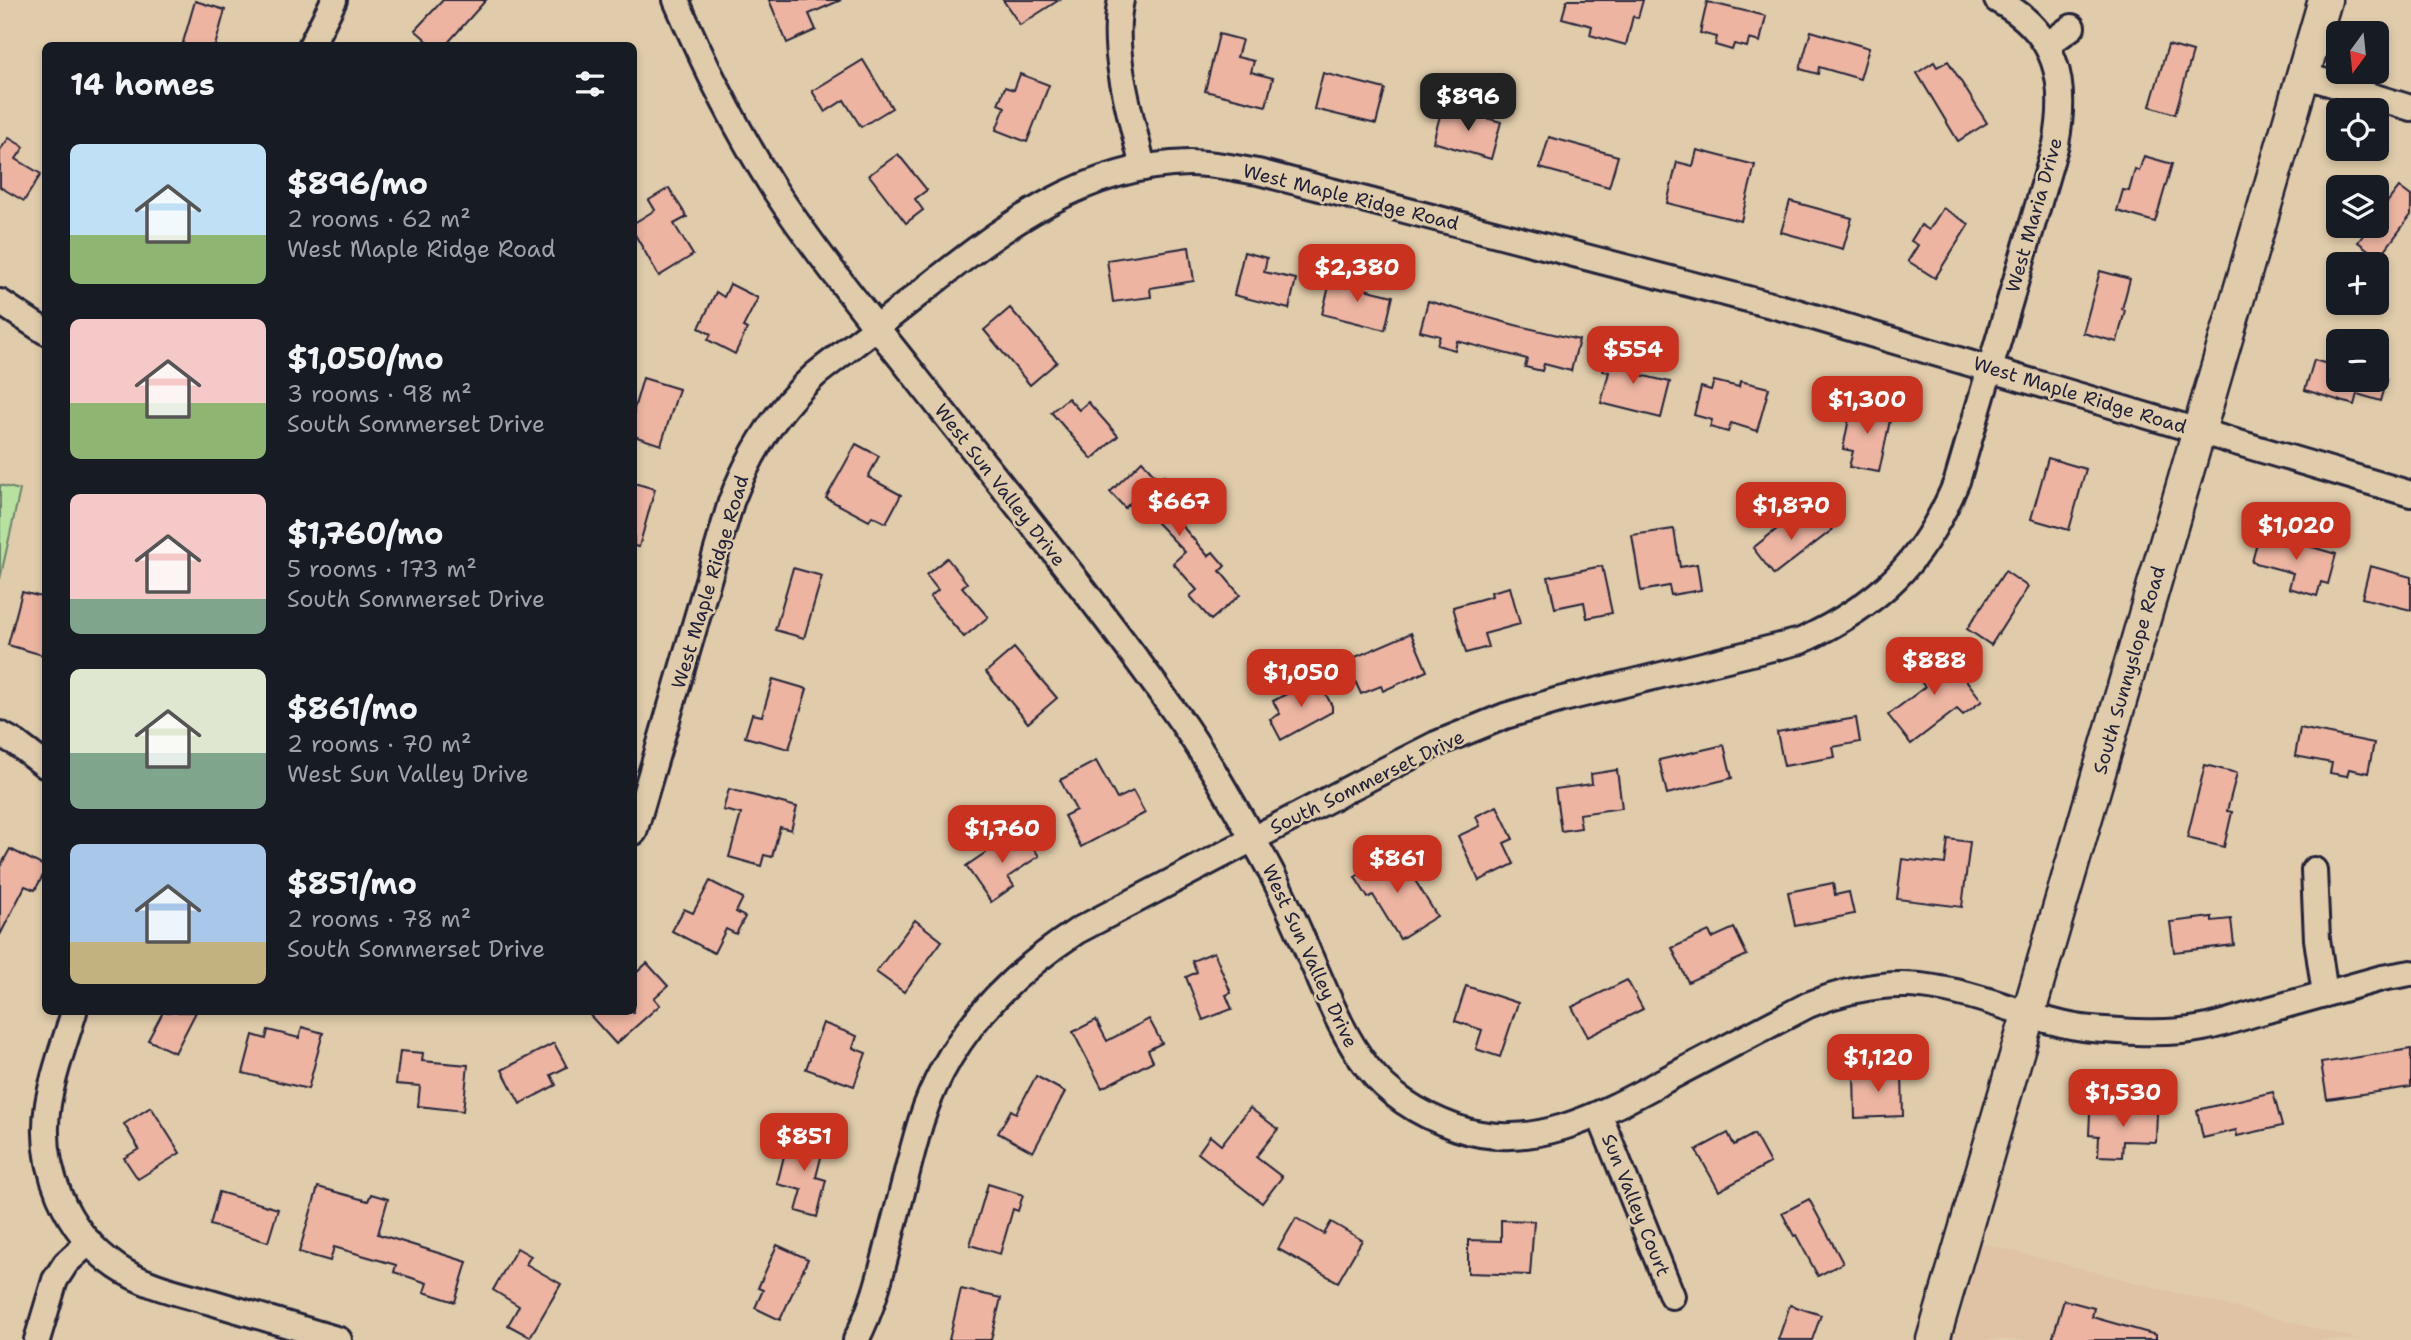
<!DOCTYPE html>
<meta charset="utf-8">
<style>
:root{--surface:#171b24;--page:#20242c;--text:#f1f3f6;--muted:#9ea1a6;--accent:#c8321e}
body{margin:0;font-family:"Shantell Sans",sans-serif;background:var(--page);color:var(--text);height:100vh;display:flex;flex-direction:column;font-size:26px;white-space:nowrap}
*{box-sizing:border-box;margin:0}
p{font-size:23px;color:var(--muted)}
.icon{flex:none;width:38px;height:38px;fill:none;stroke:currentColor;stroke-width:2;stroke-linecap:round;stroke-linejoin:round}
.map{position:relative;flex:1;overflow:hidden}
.side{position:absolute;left:42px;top:42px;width:595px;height:973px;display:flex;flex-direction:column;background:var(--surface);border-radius:10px;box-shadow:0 4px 10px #0003}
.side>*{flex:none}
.needle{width:46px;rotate:195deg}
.controls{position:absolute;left:2326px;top:21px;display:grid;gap:14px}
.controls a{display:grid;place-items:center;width:63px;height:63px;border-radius:10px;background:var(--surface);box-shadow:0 4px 10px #0003;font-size:35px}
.price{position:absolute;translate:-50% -60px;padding:0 16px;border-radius:14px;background:var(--accent);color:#fff;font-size:23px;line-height:46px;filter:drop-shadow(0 2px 4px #0008)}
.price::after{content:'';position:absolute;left:50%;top:42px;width:21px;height:16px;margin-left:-10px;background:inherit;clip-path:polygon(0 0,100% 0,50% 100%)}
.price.current{background:#222;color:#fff}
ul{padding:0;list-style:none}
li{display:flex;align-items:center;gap:21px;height:175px;padding:0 28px}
li span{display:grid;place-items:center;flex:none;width:196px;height:140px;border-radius:10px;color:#555}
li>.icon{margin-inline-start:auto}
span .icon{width:84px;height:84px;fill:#fffc;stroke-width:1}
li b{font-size:30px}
h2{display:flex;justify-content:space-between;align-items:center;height:84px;padding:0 28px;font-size:30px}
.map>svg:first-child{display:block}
</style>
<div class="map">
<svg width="2411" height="1340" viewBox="0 0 2411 1340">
<rect width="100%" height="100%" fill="#e0ccaa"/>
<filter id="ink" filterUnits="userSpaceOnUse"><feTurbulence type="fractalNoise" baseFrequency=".0143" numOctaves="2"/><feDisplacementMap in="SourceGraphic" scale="14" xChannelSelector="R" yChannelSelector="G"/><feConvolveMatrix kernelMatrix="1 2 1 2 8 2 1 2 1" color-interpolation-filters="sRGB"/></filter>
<g filter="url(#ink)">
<polygon fill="#e0c2a5" points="1981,1243 2361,1340 1954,1340"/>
<polygon fill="#b6e19e" stroke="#6c826c" stroke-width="2" points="0,485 20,490 0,579"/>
<g fill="#ecb4a1" stroke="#22223b" stroke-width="2">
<polygon points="443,0 486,0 445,46 433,46 415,30"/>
<polygon points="769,0 841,0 809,14 816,30 787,43"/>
<polygon points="1003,0 1059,0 1020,25"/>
<polygon points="1567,0 1643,0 1638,18 1633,16 1626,45 1590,35 1592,26 1562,18"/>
<polygon points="195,1 225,10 215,46 182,46"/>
<polygon points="1707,2 1766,16 1760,42 1749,39 1747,47 1734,44 1732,50 1715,45 1717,37 1700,33"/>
<polygon points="1811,31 1869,48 1860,79 1819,67 1818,74 1800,69"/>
<polygon points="1219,34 1242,40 1237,57 1254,61 1251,72 1273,78 1266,106 1205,91"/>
<polygon points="2168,45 2193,52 2175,114 2150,106"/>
<polygon points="863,60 892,108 861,127 844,100 825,112 812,91"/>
<polygon points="1948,61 1987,123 1958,141 1917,73 1934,62 1937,67"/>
<polygon points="1323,73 1385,89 1376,124 1314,109"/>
<polygon points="1020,74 1049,85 1027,142 996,130 1005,107 998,104 1005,87 1014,90"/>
<polygon points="1461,111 1501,122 1491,159 1433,142 1441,112 1459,117"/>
<polygon points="1549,137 1618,156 1609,187 1540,168"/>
<polygon points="9,138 24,147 16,159 41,174 24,201 0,187 0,150"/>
<polygon points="1697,150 1755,165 1741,221 1667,203 1677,162 1693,166"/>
<polygon points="898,154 927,190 915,199 923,210 906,223 869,175"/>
<polygon points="2144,156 2172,164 2155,222 2117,211 2123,190 2129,191 2135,169 2139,171"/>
<polygon points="2399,187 2411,196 2411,215 2379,258 2358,242 2370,226 2376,226 2376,217"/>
<polygon points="669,188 687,217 674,224 693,255 659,276 634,233 634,223 655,210 649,200"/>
<polygon points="1790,201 1852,218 1843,249 1781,232"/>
<polygon points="1943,208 1969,224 1935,278 1908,261 1918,245 1911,241 1921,225 1929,230"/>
<polygon points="1189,247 1194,281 1150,288 1151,297 1113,302 1107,260"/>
<polygon points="1244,252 1267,258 1264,272 1296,279 1289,309 1234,295"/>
<polygon points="2100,271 2130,279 2122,309 2125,310 2117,342 2083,333"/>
<polygon points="1332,275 1357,281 1356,287 1393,296 1385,330 1322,314"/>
<polygon points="730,284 758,298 743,327 747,329 735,354 708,340 711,334 699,328 716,292 724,297"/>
<polygon points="1428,301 1515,325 1579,340 1571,371 1544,364 1542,371 1525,367 1527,359 1457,341 1455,350 1437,345 1440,336 1420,331"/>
<polygon points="1010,308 1057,362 1030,385 984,330"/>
<polygon points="1609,348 1641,356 1636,374 1670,382 1661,418 1601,403 1609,372 1603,371"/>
<polygon points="2314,360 2338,367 2338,380 2387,380 2381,401 2357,394 2354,405 2305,390"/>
<polygon points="643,378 679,389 661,445 634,436 634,409"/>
<polygon points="1714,381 1739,387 1740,381 1769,388 1757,431 1731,423 1728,432 1710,427 1712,420 1694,415 1701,387 1711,390"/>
<polygon points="1068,398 1079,410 1088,402 1118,436 1092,459 1051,412"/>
<polygon points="1852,403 1892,411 1879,472 1849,467 1853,451 1843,449"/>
<polygon points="856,444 879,456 868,477 901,495 886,523 872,516 869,521 826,498"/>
<polygon points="2048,458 2086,469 2069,530 2031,519"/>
<polygon points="1142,461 1159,480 1164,475 1178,489 1170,497 1185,513 1177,520 1208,556 1213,552 1225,566 1220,571 1240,595 1211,620 1190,596 1197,590 1173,563 1185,552 1134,499 1125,508 1110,492"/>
<polygon points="634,483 655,489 639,547 634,546"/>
<polygon points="1817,511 1832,530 1774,575 1753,548 1787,521 1794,530"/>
<polygon points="1674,529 1680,567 1697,564 1701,590 1671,595 1669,586 1641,591 1632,535"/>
<polygon points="2260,532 2336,554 2328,584 2321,582 2317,596 2289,588 2293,573 2252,562"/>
<polygon points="947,558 967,583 962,587 988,617 964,637 930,597 938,590 926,575"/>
<polygon points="1602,566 1612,613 1587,618 1584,602 1555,608 1548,577"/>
<polygon points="2370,566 2411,577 2411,610 2362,598"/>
<polygon points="793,568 822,576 804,638 775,630"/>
<polygon points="2005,571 2028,587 1991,645 1967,629"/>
<polygon points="1510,587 1520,624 1484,634 1488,647 1466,653 1453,607 1492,596 1491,592"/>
<polygon points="22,592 46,598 46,656 8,645"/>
<polygon points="1411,633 1427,671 1383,691 1381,686 1361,694 1346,661"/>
<polygon points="1940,646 1982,701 1963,715 1957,709 1911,744 1888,715 1925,687 1911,669"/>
<polygon points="1014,648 1057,698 1028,723 986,672"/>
<polygon points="773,679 807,689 789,749 745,737 752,714 762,716"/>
<polygon points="1319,681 1332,706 1332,712 1281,740 1270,719 1280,714 1273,701 1300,687 1301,690"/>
<polygon points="1856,718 1860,742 1833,747 1835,757 1784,766 1777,732"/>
<polygon points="2300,728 2374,743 2368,773 2349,769 2347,776 2330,773 2332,763 2295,756"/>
<polygon points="1724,745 1732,778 1667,794 1659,760"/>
<polygon points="1096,761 1117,799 1133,791 1145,813 1081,847 1064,816 1076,810 1060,780"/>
<polygon points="2205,765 2237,773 2227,811 2232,812 2224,847 2187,838"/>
<polygon points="1617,770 1622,808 1579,814 1581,828 1561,831 1555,789 1592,784 1591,774"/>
<polygon points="729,789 797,807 791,830 780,827 772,857 764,855 761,866 729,857 741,814 723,810"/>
<polygon points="1497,806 1513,839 1504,843 1514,864 1479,881 1458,836 1480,826 1476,816"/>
<polygon points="1020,829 1039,856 1008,877 1014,886 991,902 966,866"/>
<polygon points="1948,839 1970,842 1962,907 1897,899 1902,859 1945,864"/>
<polygon points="10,849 46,867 46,870 35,890 25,886 0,935 0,867"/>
<polygon points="1397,851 1437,916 1400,939 1373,895 1368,898 1355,877"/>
<polygon points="710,881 743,898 736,912 745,917 736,934 726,929 714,953 672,931 684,909 693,913"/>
<polygon points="1833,883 1835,895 1849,892 1854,914 1795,926 1788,892"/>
<polygon points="2212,917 2212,921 2231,919 2234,945 2174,952 2170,922"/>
<polygon points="915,920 942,941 904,992 876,972"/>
<polygon points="1734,928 1747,955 1688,982 1672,948 1709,931 1712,938"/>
<polygon points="1214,952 1231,993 1226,995 1232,1009 1203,1020 1186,977 1197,972 1192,961"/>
<polygon points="647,963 668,986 654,998 660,1005 616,1044 587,1012 634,1012 634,975"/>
<polygon points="1627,980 1643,1009 1588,1037 1572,1007"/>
<polygon points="1466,986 1518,1003 1500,1057 1476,1049 1482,1030 1455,1021"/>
<polygon points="163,1012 196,1012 175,1053 148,1040"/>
<polygon points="1149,1019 1162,1043 1148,1050 1153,1061 1102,1088 1073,1032 1096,1020 1107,1041"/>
<polygon points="823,1023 857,1036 853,1048 866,1053 854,1086 806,1069"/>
<polygon points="302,1027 323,1033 308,1089 243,1073 253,1035 266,1039 268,1030 299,1038"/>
<polygon points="554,1043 567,1067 551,1075 556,1085 520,1104 502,1070"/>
<polygon points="2411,1049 2411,1087 2327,1099 2321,1063"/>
<polygon points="400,1051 423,1053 422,1061 468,1065 463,1111 418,1106 420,1086 396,1084"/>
<polygon points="1902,1071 1903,1116 1855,1118 1854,1073"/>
<polygon points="1036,1076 1065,1092 1033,1152 998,1133 1011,1110 1016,1113"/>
<polygon points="2273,1092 2282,1126 2237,1136 2236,1130 2203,1138 2197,1110"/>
<polygon points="2116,1106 2157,1108 2156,1142 2123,1141 2122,1157 2098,1156 2099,1136 2089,1135 2090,1113 2116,1114"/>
<polygon points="151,1107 180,1153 138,1179 124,1158 139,1149 124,1124"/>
<polygon points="1250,1108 1278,1129 1256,1157 1282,1177 1262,1203 1198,1153 1210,1136 1221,1145"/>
<polygon points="1728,1133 1734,1145 1754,1134 1770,1163 1719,1191 1696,1150"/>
<polygon points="796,1134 825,1142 816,1177 826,1180 817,1217 796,1211 802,1190 777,1184 786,1148 792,1149"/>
<polygon points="988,1184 1023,1195 1018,1211 1013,1209 1000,1254 970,1245"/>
<polygon points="318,1187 368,1201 371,1194 388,1199 378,1234 467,1262 455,1302 424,1292 427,1283 394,1272 396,1265 334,1247 330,1261 299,1252"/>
<polygon points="219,1192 278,1209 268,1242 210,1225"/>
<polygon points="1809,1199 1843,1263 1818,1276 1796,1235 1794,1236 1782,1213"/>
<polygon points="1296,1218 1324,1234 1331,1222 1362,1240 1338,1282 1278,1249"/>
<polygon points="1501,1220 1534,1221 1530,1275 1468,1273 1468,1240 1501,1241"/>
<polygon points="777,1245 808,1259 780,1320 755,1308 763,1290 758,1288"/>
<polygon points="517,1248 531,1256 526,1264 561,1284 530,1337 508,1325 519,1306 493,1290"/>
<polygon points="961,1289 1001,1298 991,1340 949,1340"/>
<polygon points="2064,1300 2094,1308 2092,1317 2156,1335 2156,1340 2052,1340"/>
<polygon points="1790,1305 1821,1315 1812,1340 1778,1340"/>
</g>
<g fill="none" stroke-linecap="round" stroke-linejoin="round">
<defs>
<g id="minor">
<path d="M676,0C704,65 736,129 774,189C815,251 862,309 908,367C997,481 1090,593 1174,711C1205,754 1232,802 1258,848C1280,886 1297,927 1315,968C1349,1046 1370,1097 1457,1128C1537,1156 1614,1107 1682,1071C1724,1049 1766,1027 1808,1005C1886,974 1932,982 2010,1008C2036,1017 2064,1027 2092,1029C2128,1032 2167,1035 2203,1028C2224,1024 2244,1016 2264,1011C2304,1000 2343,989 2382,978L2411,973"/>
<path d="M1121,0C1109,51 1132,118 1143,168"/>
<polyline points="2047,45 2072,27"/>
<polyline points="311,46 334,0"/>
<polyline points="2303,75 2411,108"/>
<polyline points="0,302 46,332"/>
<polyline points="0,734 16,743 46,766"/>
<path d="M634,832L731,502C750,452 776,410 816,374C852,346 889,318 925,289C1003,227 1084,165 1189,163C1212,163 1235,168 1258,172L1790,310L2411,494"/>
<polyline points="2314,870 2317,939 2325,994"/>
<path d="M74,1012C65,1042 53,1073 48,1104C38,1166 65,1231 117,1267C145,1286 179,1293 211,1302C254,1315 296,1327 339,1340"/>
<polyline points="1599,1114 1672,1296"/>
<polyline points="37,1340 55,1280 66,1263 89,1242"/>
<path d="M856,1340C876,1302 884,1260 895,1219C904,1186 911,1153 921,1121C947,1039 1007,977 1077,931L1377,774L1436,744L1505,716L1559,700L1801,641C1880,604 1923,563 1957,481L2056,144C2068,81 2057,32 1997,0"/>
</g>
<polyline id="tertiary" points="1933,1340 2325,0"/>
</defs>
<use href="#minor" stroke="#22223b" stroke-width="30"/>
<use href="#tertiary" stroke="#22223b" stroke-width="37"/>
<use href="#minor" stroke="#e0ccaa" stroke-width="24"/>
<use href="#tertiary" stroke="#e0ccaa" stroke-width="32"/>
</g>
</g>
<g text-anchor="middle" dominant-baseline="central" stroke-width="5" stroke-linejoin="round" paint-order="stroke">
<g font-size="19" fill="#22223b" stroke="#e0ccaa">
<text transform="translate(1351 197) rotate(14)">West Maple Ridge Road</text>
<text transform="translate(2034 215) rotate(-74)">West Maria Drive</text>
<text transform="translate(2080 395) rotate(17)">West Maple Ridge Road</text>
<text transform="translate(1000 485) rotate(52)">West Sun Valley Drive</text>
<text transform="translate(710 582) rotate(-73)">West Maple Ridge Road</text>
<text transform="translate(2129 670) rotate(-74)">South Sunnyslope Road</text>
<text transform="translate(1367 782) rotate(-26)">South Sommerset Drive</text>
<text transform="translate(1310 956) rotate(65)">West Sun Valley Drive</text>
<text transform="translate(1636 1205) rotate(68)">Sun Valley Court</text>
</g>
</g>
</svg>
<div class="controls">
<a><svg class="needle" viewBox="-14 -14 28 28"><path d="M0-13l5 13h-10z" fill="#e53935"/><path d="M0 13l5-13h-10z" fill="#9ea1a6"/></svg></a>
<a><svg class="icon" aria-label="locate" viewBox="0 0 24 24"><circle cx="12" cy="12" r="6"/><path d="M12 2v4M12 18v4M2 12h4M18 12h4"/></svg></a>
<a><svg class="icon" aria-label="layers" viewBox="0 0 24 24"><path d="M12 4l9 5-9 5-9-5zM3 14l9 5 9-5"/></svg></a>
<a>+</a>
<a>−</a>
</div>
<b class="price current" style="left:1468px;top:133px">$896</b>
<b class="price" style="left:1357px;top:304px">$2,380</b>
<b class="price" style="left:1633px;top:386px">$554</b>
<b class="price" style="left:1867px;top:436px">$1,300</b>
<b class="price" style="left:1179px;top:538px">$667</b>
<b class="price" style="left:1791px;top:542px">$1,870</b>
<b class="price" style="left:2296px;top:562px">$1,020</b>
<b class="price" style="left:1934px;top:697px">$888</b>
<b class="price" style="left:1301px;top:709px">$1,050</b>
<b class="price" style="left:1002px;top:865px">$1,760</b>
<b class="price" style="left:1397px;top:895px">$861</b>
<b class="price" style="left:1878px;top:1094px">$1,120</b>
<b class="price" style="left:2123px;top:1129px">$1,530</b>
<b class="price" style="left:804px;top:1173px">$851</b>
<section class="side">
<h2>14 homes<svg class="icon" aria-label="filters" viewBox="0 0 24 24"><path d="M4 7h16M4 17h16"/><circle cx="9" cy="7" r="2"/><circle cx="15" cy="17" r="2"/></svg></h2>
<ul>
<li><span style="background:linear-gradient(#bfe0f5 65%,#8fb573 0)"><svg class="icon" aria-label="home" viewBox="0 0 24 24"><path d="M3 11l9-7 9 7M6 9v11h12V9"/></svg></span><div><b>$896/mo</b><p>2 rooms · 62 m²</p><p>West Maple Ridge Road</p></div></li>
<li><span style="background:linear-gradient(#f6c9c9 60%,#8fb573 0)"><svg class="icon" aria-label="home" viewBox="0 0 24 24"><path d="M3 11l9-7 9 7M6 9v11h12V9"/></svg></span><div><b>$1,050/mo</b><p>3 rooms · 98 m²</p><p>South Sommerset Drive</p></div></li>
<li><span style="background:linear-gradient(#f6c9c9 75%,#7fa58c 0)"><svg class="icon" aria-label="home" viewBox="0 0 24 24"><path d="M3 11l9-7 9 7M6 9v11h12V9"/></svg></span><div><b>$1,760/mo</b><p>5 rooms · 173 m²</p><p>South Sommerset Drive</p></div></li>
<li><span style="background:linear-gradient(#dfe7d0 60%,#7fa58c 0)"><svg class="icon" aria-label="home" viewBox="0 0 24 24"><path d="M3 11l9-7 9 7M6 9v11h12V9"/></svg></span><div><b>$861/mo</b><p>2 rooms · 70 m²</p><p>West Sun Valley Drive</p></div></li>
<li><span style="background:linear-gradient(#a9c7e8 70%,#c2b280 0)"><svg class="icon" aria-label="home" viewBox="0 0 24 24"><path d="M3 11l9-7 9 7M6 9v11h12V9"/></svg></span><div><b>$851/mo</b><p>2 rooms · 78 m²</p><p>South Sommerset Drive</p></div></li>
</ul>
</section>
</div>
